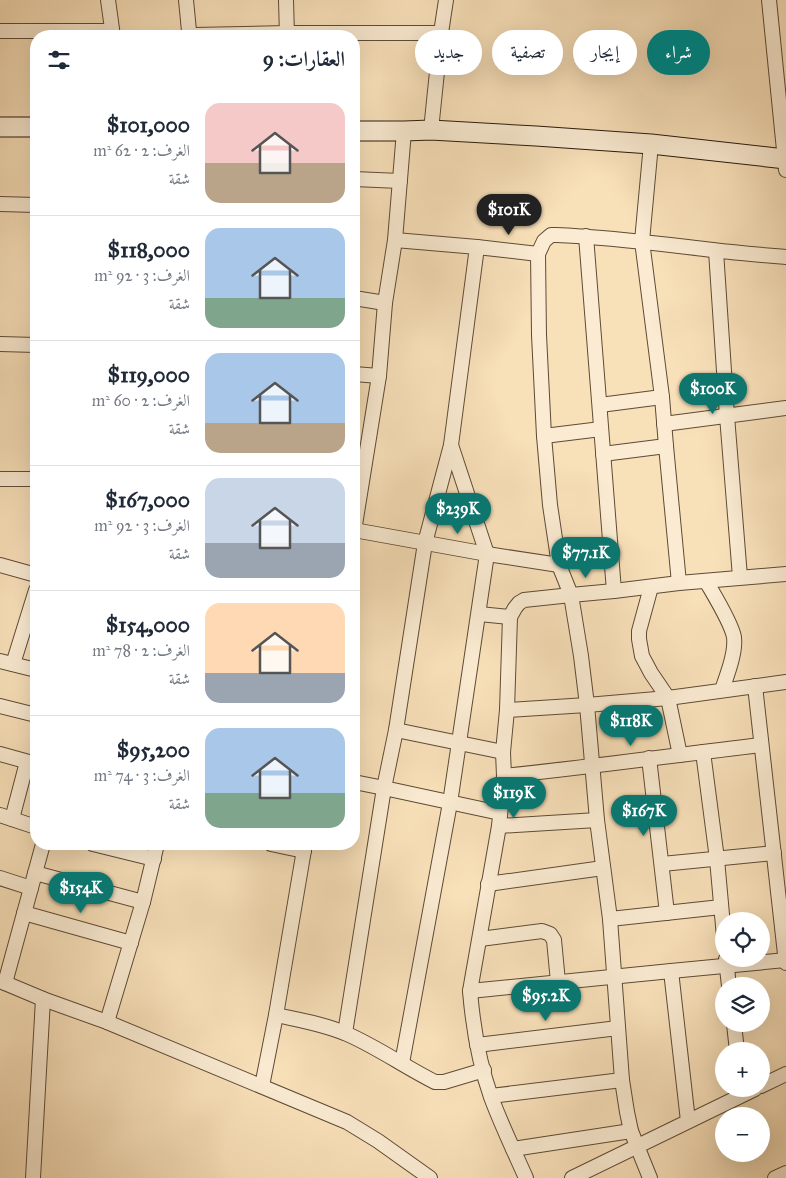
<!DOCTYPE html>
<html lang="ar">
<meta charset="utf-8">
<style>
:root{--surface:#fff;--page:#f2f2f3;--text:#1f2937;--muted:#747a83;--line:#e0e1e3;--accent:#0f766e}
body{margin:0;font-family:"IM FELL Great Primer",Amiri,serif;background:var(--page);color:var(--text);direction:rtl;height:100vh;display:flex;flex-direction:column;font-size:19px;white-space:nowrap}
*{box-sizing:border-box;margin:0}
p{font-size:16px;color:var(--muted)}
.icon{flex:none;width:28px;height:28px;fill:none;stroke:currentColor;stroke-width:2;stroke-linecap:round;stroke-linejoin:round}
.map{position:relative;flex:1;overflow:hidden;direction:ltr}
.details{position:absolute;left:30px;top:30px;width:330px;height:820px;display:flex;flex-direction:column;background:var(--surface);border-radius:20px;box-shadow:0 5px 20px #0002;direction:rtl}
.details>*{flex:none}
.top-card{position:absolute;left:375px;top:30px;width:335px;height:45px;direction:rtl;display:flex;gap:10px}
.tools{position:absolute;left:715px;top:912px;display:grid;gap:10px}
.tools a{display:grid;place-items:center;width:55px;height:55px;border-radius:50%;background:var(--surface);box-shadow:0 5px 20px #0002;font-size:25px}
.price{position:absolute;translate:-50% -42px;padding:0 11px;border-radius:18px;background:var(--accent);color:#fff;font-size:16px;line-height:32px;filter:drop-shadow(0 1px 2px #0008)}
.price::after{content:'';position:absolute;left:50%;top:30px;width:15px;height:11px;margin-left:-8px;background:inherit;clip-path:polygon(0 0,100% 0,50% 100%)}
.price.selected{background:#222;color:#fff}
ul{padding:0;list-style:none}
li{display:flex;align-items:center;gap:15px;height:125px;padding:0 15px}
li+li{border-top:1px solid var(--line)}
li span{display:grid;place-items:center;flex:none;width:140px;height:100px;border-radius:15px;color:#555}
li>.icon{margin-inline-start:auto}
span .icon{width:60px;height:60px;fill:#fffc;stroke-width:1}
li b{font-size:21px}
h2{display:flex;justify-content:space-between;align-items:center;height:60px;padding:0 15px;font-size:21px}
.tag{padding:0 18px;border-radius:22px;background:var(--surface);box-shadow:0 5px 20px #0002;font-size:18px;line-height:45px}
.tag.selected{background:var(--accent);color:#fff}
.map>svg:first-child{display:block}
</style>
<div class="map">
<svg width="786" height="1178" viewBox="0 0 786 1178">
<rect width="100%" height="100%" fill="#f8e0b9"/>
<filter id="stains"><feTurbulence type="fractalNoise" baseFrequency=".004" numOctaves="4"/><feColorMatrix values="0 0 0 0 .2 0 0 0 0 .09 0 0 0 0 .02 0 0 0 .5 -.17"/></filter>
<radialGradient id="worn" r=".72"><stop offset=".6" stop-color="#630" stop-opacity="0"/><stop offset="1" stop-color="#630" stop-opacity=".3"/></radialGradient>
<g fill="none" stroke-linecap="round" stroke-linejoin="round">
<defs>
<g id="minor">
<polyline points="108,0 113,36"/>
<polyline points="186,0 189,31 191,34 194,35 287,33 441,33"/>
<polyline points="286,0 287,36"/>
<polyline points="769,0 786,170"/>
<polyline points="0,31 112,31"/>
<polyline points="431,130 441,33 446,0"/>
<polyline points="651,144 642,241 662,397 666,446 679,583"/>
<polyline points="354,179 400,181"/>
<polyline points="0,204 36,205"/>
<polyline points="586,236 614,591"/>
<polyline points="477,247 538,254"/>
<polyline points="716,251 727,416 740,577"/>
<polyline points="354,298 385,303"/>
<polyline points="0,344 36,345"/>
<polyline points="354,374 379,376"/>
<polyline points="600,405 662,397"/>
<polyline points="664,424 786,408"/>
<polyline points="544,436 601,429"/>
<polyline points="603,454 666,446"/>
<polyline points="0,479 36,479"/>
<polyline points="354,530 487,554 559,565"/>
<polyline points="354,531 379,376 385,303 395,240 404,131"/>
<polyline points="0,565 36,575"/>
<path d="M706,581C714,595 731,622 734,637C736,653 727,675 722,690"/>
<polyline points="651,587 639,631 639,639 642,656 651,673 668,698 680,755"/>
<polyline points="479,614 510,617"/>
<polyline points="0,661 36,670"/>
<polyline points="13,664 36,590"/>
<polyline points="755,686 786,963"/>
<polyline points="0,706 36,715"/>
<polyline points="507,710 510,617 515,608 519,603 524,600 571,595 614,591 679,583 786,574"/>
<polyline points="396,730 503,752"/>
<polyline points="703,752 717,859 724,937"/>
<polyline points="0,754 36,764"/>
<polyline points="649,758 667,913"/>
<path d="M504,776C590,767 676,755 761,745"/>
<polyline points="354,782 384,788 396,730 425,543 451,445 477,247 395,240"/>
<polyline points="0,815 36,827"/>
<polyline points="12,819 27,762"/>
<polyline points="499,826 597,820"/>
<polyline points="93,844 154,859"/>
<polyline points="271,844 304,851"/>
<polyline points="662,864 774,853"/>
<polyline points="35,873 143,902"/>
<polyline points="0,878 31,888"/>
<polyline points="488,884 603,868"/>
<polyline points="24,913 131,943"/>
<polyline points="610,919 721,907"/>
<polyline points="480,939 542,931 550,934 554,940 558,982"/>
<polyline points="726,959 729,986"/>
<polyline points="671,971 688,1121"/>
<polyline points="0,981 43,999 107,1022 347,1122 378,1141 430,1178"/>
<polyline points="5,983 43,844"/>
<polyline points="470,991 671,971 786,960"/>
<path d="M276,1015C299,1020 324,1024 347,1034C377,1047 405,1067 435,1082H444L484,1070"/>
<polyline points="107,1022 143,902 157,844"/>
<polyline points="734,1024 737,1051"/>
<polyline points="345,1033 384,788 500,813"/>
<polyline points="477,1045 618,1028"/>
<polyline points="402,1063 450,803 487,554 451,445"/>
<polyline points="262,1086 276,1015 305,844"/>
<polyline points="761,1086 786,1074"/>
<polyline points="491,1096 622,1080"/>
<polyline points="513,1149 631,1131"/>
<polyline points="33,1178 43,999"/>
<path d="M526,1178C514,1151 501,1124 491,1097C479,1063 473,1027 470,991L499,826L504,776L503,752L507,710L587,705L668,698L786,682"/>
<polyline points="572,1178 755,1089"/>
<path d="M650,1178L631,1131L627,1112L622,1080L610,919L597,820L587,705L581,656L571,595L559,565L550,505L544,436L539,335L538,254L544,241L551,235H556C609,237 661,244 713,250C737,253 762,255 786,257"/>
<polyline points="775,1178 786,1173"/>
</g>
<g id="secondary">
<polyline points="0,127 36,127"/>
<polyline points="354,131 404,131 431,130 536,136 651,144 786,159"/>
</g>
</defs>
<use href="#minor" stroke="#5e4b36" stroke-width="16"/>
<use href="#secondary" stroke="#2a190b" stroke-width="21"/>
<use href="#minor" stroke="#faebd2" stroke-width="14"/>
<use href="#secondary" stroke="#faebd2" stroke-width="19"/>
</g>
<rect width="100%" height="100%" filter="url(#stains)"/>
<rect width="100%" height="100%" fill="url(#worn)"/>
</svg>
<div class="tools">
<a><svg class="icon" aria-label="locate" viewBox="0 0 24 24"><circle cx="12" cy="12" r="6"/><path d="M12 2v4M12 18v4M2 12h4M18 12h4"/></svg></a>
<a><svg class="icon" aria-label="layers" viewBox="0 0 24 24"><path d="M12 4l9 5-9 5-9-5zM3 14l9 5 9-5"/></svg></a>
<a>+</a>
<a>−</a>
</div>
<b class="price selected" style="left:509px;top:236px">$101K</b>
<b class="price" style="left:713px;top:415px">$100K</b>
<b class="price" style="left:458px;top:535px">$239K</b>
<b class="price" style="left:586px;top:579px">$77.1K</b>
<b class="price" style="left:631px;top:747px">$118K</b>
<b class="price" style="left:514px;top:819px">$119K</b>
<b class="price" style="left:644px;top:837px">$167K</b>
<b class="price" style="left:81px;top:914px">$154K</b>
<b class="price" style="left:546px;top:1022px">$95.2K</b>
<div class="top-card">
<a class="tag selected">شراء</a>
<a class="tag">إيجار</a>
<a class="tag">تصفية</a>
<a class="tag">جديد</a>
</div>
<section class="details">
<h2>العقارات: 9<svg class="icon" aria-label="filters" viewBox="0 0 24 24"><path d="M4 7h16M4 17h16"/><circle cx="9" cy="7" r="2"/><circle cx="15" cy="17" r="2"/></svg></h2>
<ul>
<li><span style="background:linear-gradient(#f6c9c9 60%,#b9a48a 0)"><svg class="icon" aria-label="home" viewBox="0 0 24 24"><path d="M3 11l9-7 9 7M6 9v11h12V9"/></svg></span><div><b>$101,000</b><p>الغرف: 2 · 62 m²</p><p>شقة</p></div></li>
<li><span style="background:linear-gradient(#a9c7e8 70%,#7fa58c 0)"><svg class="icon" aria-label="home" viewBox="0 0 24 24"><path d="M3 11l9-7 9 7M6 9v11h12V9"/></svg></span><div><b>$118,000</b><p>الغرف: 3 · 92 m²</p><p>شقة</p></div></li>
<li><span style="background:linear-gradient(#a9c7e8 70%,#b9a48a 0)"><svg class="icon" aria-label="home" viewBox="0 0 24 24"><path d="M3 11l9-7 9 7M6 9v11h12V9"/></svg></span><div><b>$119,000</b><p>الغرف: 2 · 60 m²</p><p>شقة</p></div></li>
<li><span style="background:linear-gradient(#c9d6e8 65%,#9aa5b1 0)"><svg class="icon" aria-label="home" viewBox="0 0 24 24"><path d="M3 11l9-7 9 7M6 9v11h12V9"/></svg></span><div><b>$167,000</b><p>الغرف: 3 · 92 m²</p><p>شقة</p></div></li>
<li><span style="background:linear-gradient(#ffd9b3 70%,#9aa5b1 0)"><svg class="icon" aria-label="home" viewBox="0 0 24 24"><path d="M3 11l9-7 9 7M6 9v11h12V9"/></svg></span><div><b>$154,000</b><p>الغرف: 2 · 78 m²</p><p>شقة</p></div></li>
<li><span style="background:linear-gradient(#a9c7e8 65%,#7fa58c 0)"><svg class="icon" aria-label="home" viewBox="0 0 24 24"><path d="M3 11l9-7 9 7M6 9v11h12V9"/></svg></span><div><b>$95,200</b><p>الغرف: 3 · 74 m²</p><p>شقة</p></div></li>
</ul>
</section>
</div>
